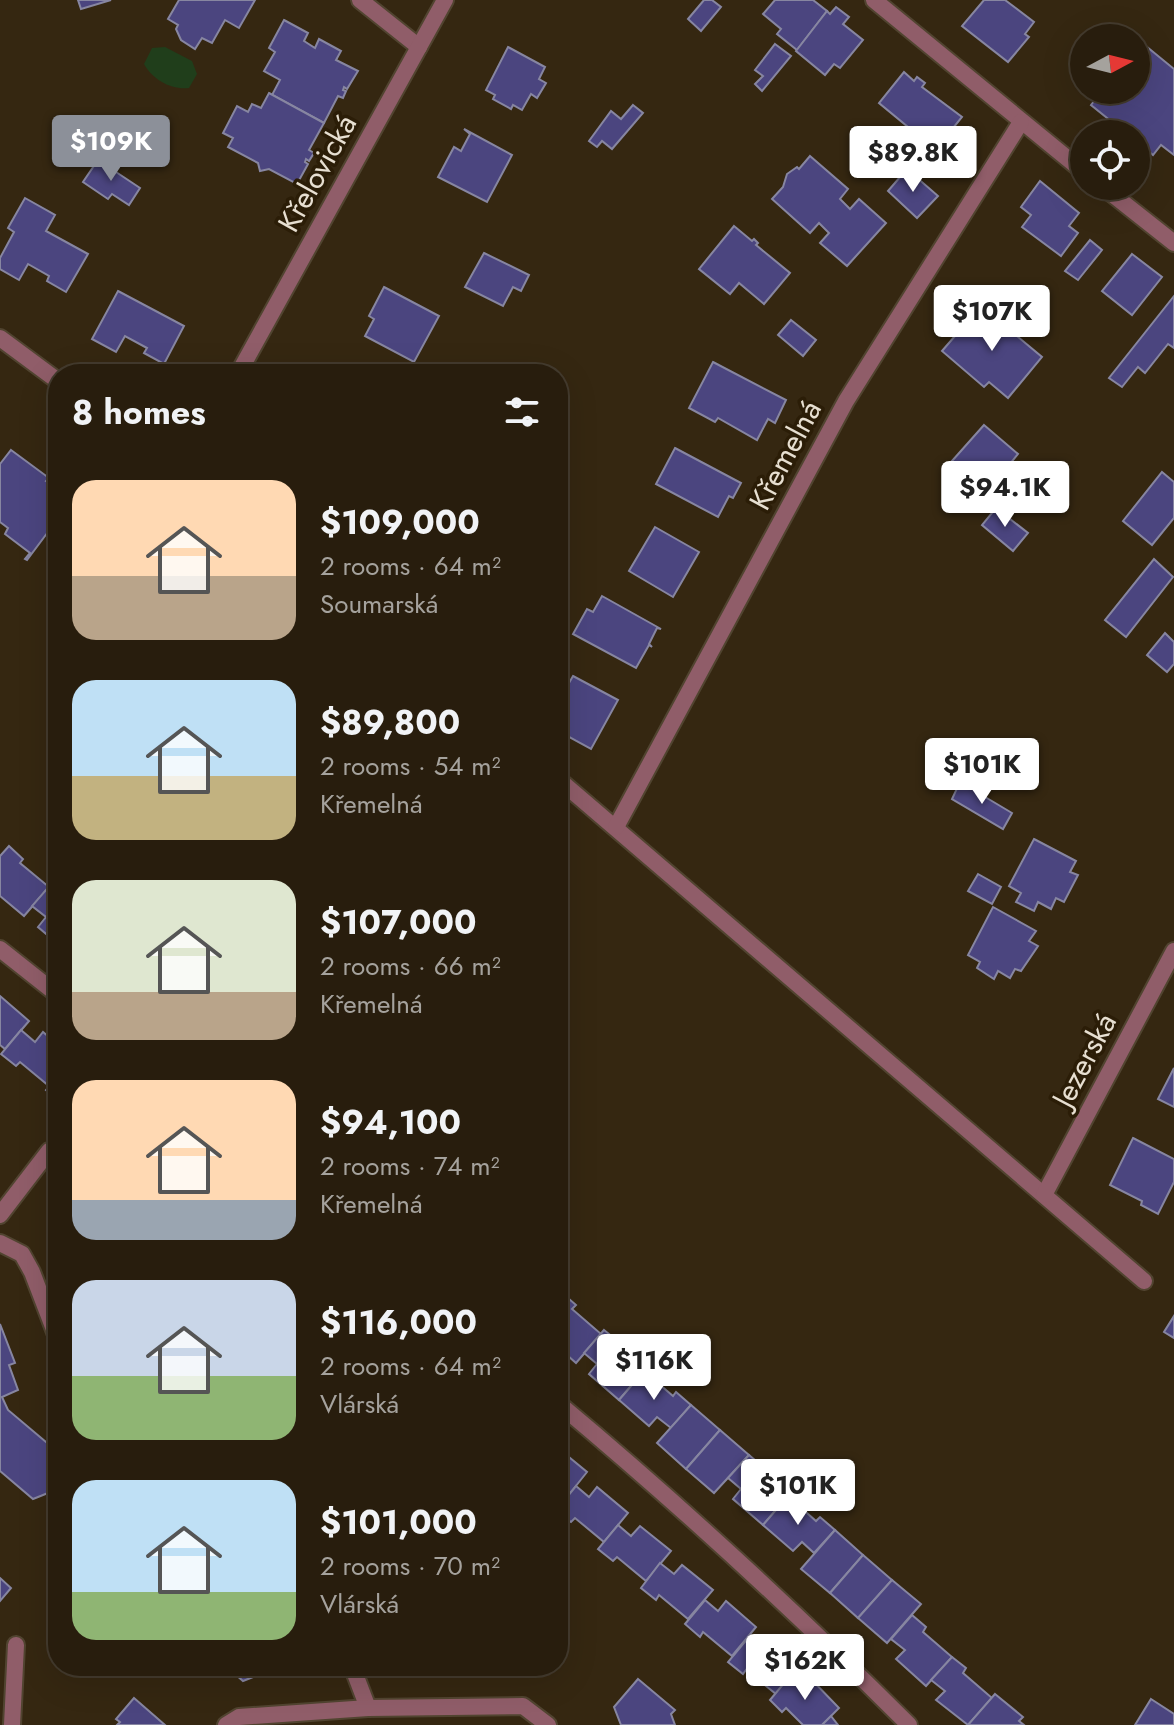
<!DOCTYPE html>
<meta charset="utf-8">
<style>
:root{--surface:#281d0d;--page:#302616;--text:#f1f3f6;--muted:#a5a29d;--line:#443b2e;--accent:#8c9099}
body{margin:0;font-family:Jost,sans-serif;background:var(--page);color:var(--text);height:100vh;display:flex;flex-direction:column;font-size:30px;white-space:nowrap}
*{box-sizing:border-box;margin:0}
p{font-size:26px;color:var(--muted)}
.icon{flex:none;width:44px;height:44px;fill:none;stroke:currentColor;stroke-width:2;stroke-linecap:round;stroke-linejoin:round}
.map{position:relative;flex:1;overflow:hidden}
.side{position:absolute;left:48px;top:364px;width:520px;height:1312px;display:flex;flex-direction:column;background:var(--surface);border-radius:32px;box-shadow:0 8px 32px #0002,0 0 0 2px var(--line)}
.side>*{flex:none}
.needle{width:52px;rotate:83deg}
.fabs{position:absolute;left:1070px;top:24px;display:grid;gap:16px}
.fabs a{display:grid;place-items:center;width:80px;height:80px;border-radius:50%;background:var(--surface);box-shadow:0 8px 32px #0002,0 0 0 2px var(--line);font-size:40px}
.price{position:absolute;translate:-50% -68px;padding:0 18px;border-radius:8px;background:#fff;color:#222;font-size:26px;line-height:52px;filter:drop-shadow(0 2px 4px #0008)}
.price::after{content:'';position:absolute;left:50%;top:48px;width:24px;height:18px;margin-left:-12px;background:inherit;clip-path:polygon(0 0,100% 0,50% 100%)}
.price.on{background:var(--accent);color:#fff}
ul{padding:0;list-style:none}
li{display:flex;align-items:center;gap:24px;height:200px;padding:0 24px}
li span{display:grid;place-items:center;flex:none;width:224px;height:160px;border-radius:24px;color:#555}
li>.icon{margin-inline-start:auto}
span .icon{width:96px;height:96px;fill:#fffc;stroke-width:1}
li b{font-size:34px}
h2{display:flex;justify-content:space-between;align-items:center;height:96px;padding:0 24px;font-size:34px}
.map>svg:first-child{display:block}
</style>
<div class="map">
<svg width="1174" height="1725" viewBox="0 0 1174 1725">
<rect width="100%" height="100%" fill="#352711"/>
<path fill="#203e1b" d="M165,47L192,61L197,74L189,88C171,90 153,80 144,64L152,48Z"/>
<g fill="#4b457f" stroke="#8786a1" stroke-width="2">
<polygon points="78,0 111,0 81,9"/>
<polygon points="179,0 255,0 239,28 225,20 212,43 202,38 195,49 181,40 176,29 178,25 168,19"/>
<polygon points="704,0 712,0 721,7 701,31 688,19"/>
<polygon points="775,0 813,0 827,11 797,50 777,34 781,29 763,14"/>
<polygon points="984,0 1005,0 1034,22 1025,34 1029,37 1008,62 962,26"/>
<polygon points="836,7 849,17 843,24 863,40 840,68 834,64 825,75 796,51 827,11 830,14"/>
<polygon points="284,20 308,33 304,41 315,48 319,39 341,51 336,60 358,71 347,89 344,87 343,90 346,91 343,98 338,96 324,123 272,95 280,80 264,71 275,52 269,48"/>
<polygon points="1141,42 1174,69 1174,155 1161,145 1153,155 1136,141 1136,134 1127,134 1091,105 1103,90 1136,90 1136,48"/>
<polygon points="775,44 791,56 762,91 755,84 763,76 755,70"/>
<polygon points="508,47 545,67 539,79 546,83 537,98 531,94 522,110 513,105 511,109 493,99 495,95 486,90"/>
<polygon points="904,72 914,81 917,77 925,83 922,87 962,117 941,143 924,130 919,136 879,103"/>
<polygon points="269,93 324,123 309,150 314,153 309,161 306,159 305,162 308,164 297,184 269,169 260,171 258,163 228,147 233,138 223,133 237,106 248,112 252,104 261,108"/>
<polygon points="633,105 643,113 612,149 602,141 597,147 589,141 611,111 621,119"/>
<polygon points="464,129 512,155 487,202 438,177 454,147 461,151 470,134"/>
<polygon points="810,156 848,189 840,199 850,209 859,199 886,223 847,266 820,243 829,233 819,223 810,233 772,199 783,187 787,174 797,167 799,169"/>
<polygon points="98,160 140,188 129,205 112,194 108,199 83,182"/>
<polygon points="907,169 938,196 917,218 888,191"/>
<polygon points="1040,181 1079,213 1069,226 1078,233 1061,256 1022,227 1031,215 1021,207"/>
<polygon points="25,198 55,215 46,231 88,254 66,292 47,281 49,276 28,264 19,280 0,269 0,258 14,232 8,228"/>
<polygon points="734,226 752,241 754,239 758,243 756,245 790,273 764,304 739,283 730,294 699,269"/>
<polygon points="1090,240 1102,250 1078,280 1065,271"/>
<polygon points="484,253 529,275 521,291 513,287 503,306 465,287"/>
<polygon points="1132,254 1162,277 1132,315 1102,291"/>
<polygon points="384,287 439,316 414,362 365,336 374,319 369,316"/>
<polygon points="118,291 184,326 164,364 144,353 147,348 125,336 116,352 92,339"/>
<polygon points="1174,296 1174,348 1168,344 1145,373 1138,367 1122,387 1109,378"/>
<polygon points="981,306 1042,357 1008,398 989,382 984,387 942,351"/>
<polygon points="791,320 816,340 803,356 778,335"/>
<polygon points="713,362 786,400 775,423 768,419 757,440 718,418 715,422 689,408"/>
<polygon points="984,425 1018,454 1009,465 1020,474 1009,487 997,477 978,500 944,470"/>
<polygon points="675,448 741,483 733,498 729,496 718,517 656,484"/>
<polygon points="11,450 49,478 46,481 56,488 58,486 58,526 51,535 48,532 27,560 25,559 30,553 5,534 8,528 0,522 0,464"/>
<polygon points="1162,472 1174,482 1174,518 1152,545 1123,521"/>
<polygon points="996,508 1028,533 1013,551 982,525"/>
<polygon points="655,527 699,552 673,597 629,571"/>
<polygon points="1154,559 1173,577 1126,637 1105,620"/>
<polygon points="602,596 661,629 657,628 649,644 652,647 649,645 636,668 573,634 587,609 593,612"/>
<polygon points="1165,633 1174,642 1174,664 1167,672 1147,655"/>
<polygon points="573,676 618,700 591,749 558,731 558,702"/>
<polygon points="960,782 1012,813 1003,829 952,799"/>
<polygon points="1034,839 1076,861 1070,872 1078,875 1064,902 1056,898 1051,909 1038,902 1034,911 1016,902 1021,893 1009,886"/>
<polygon points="9,846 23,859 20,863 49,887 24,916 0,896 0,856"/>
<polygon points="978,874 1001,887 992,904 968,891"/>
<polygon points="52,883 58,887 58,944 38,927 46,917 32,906"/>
<polygon points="993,907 1036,931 1029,941 1038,946 1021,971 1015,969 1010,978 998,971 994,979 977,968 980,962 968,955"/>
<polygon points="0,996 29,1021 5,1049 0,1045"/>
<polygon points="21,1030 35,1042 43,1032 58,1045 58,1075 49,1086 20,1062 16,1066 1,1054"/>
<polygon points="1174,1068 1174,1107 1158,1099"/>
<polygon points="58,1075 58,1100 46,1090"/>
<polygon points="1133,1138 1174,1159 1174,1182 1158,1214 1141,1205 1142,1201 1110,1185"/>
<polygon points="561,1292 576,1305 572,1309 601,1334 576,1363 558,1347 558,1295"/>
<polygon points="1174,1316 1174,1338 1164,1332"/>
<polygon points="0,1324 15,1363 9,1365 18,1390 2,1397 8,1410 46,1442 49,1440 58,1463 58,1489 33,1499 0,1471"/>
<polygon points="604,1330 619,1342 615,1346 644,1371 619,1400 589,1374 597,1364 584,1353"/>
<polygon points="644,1371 673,1396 676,1392 691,1405 671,1428 657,1417 649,1426 619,1400"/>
<polygon points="691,1405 720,1430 686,1469 657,1443"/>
<polygon points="720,1430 749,1455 714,1493 686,1469"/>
<polygon points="558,1448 587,1472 563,1502 558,1497"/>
<polygon points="749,1455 763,1467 759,1471 788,1496 763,1525 733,1499 741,1489 728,1478"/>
<polygon points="576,1486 589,1497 597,1487 628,1513 604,1542 575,1518 571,1522 558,1512 558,1508"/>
<polygon points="788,1496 816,1521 820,1517 835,1530 814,1553 802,1542 793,1551 763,1525"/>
<polygon points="618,1525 631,1536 640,1526 671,1551 646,1581 617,1557 613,1561 598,1549"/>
<polygon points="835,1530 863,1555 830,1593 801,1569"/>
<polygon points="863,1555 892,1580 858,1618 830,1593"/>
<polygon points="660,1563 674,1574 682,1565 713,1590 688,1619 659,1595 656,1600 641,1588"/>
<polygon points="0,1578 11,1588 0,1601"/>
<polygon points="892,1580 921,1604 887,1643 858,1618"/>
<polygon points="705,1600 718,1611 726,1601 756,1627 732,1656 703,1632 700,1637 685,1624"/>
<polygon points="912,1615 926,1627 923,1632 952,1657 926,1686 896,1659 905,1650 891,1639"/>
<polygon points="748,1638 761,1649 769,1639 800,1664 776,1694 746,1670 743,1674 728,1662"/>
<polygon points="952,1657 966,1668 963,1673 992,1698 968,1725 936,1700 945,1691 931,1680"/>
<polygon points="226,1666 276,1666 276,1668 243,1681"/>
<polygon points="790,1676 802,1688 811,1679 839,1708 822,1725 803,1725 786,1708 782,1712 770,1700"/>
<polygon points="638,1679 675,1710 671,1714 675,1725 621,1725 614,1707"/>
<polygon points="995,1694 1023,1717 1019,1721 1024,1725 968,1725"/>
<polygon points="134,1698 165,1725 117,1725 120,1722 116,1719"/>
<polygon points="1151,1699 1174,1714 1174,1725 1135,1725"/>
<polygon points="831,1716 838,1725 822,1725"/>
</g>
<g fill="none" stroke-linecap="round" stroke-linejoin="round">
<defs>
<polyline id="service" points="0,1215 49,1151"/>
<g id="minor">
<polyline points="360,0 419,47"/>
<polyline points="874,0 1084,172"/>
<polyline points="1102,186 1174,243"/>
<polyline points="0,338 58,381"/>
<polyline points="238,374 445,0"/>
<polyline points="558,779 1144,1281"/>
<polyline points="616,827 846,401 1021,122"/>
<polyline points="0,949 58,995"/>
<polyline points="1044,1195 1174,951"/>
<polyline points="0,1243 22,1254 32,1272 58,1340"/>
<path d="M558,1403C680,1505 797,1613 909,1725"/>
<polyline points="352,1666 368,1708"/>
<polyline points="12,1725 16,1645"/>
<polyline points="226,1725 239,1717 368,1708 523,1706 548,1725"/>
</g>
</defs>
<use href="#service" stroke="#514430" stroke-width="20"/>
<use href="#minor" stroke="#514430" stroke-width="20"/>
<use href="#service" stroke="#905d69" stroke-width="16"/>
<use href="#minor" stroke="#905d69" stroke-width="16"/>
</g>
<g text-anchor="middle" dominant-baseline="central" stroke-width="7" stroke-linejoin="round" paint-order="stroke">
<g font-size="30" fill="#e7dfd1" stroke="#2b1d07">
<text transform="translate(317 173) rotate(-61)">Křelovická</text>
<text transform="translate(785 455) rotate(-62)">Křemelná</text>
<text transform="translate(1084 1060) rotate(-62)">Jezerská</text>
</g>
</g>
</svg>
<div class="fabs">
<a><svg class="needle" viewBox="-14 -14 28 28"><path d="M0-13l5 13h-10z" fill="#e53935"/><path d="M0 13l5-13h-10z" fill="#a5a29d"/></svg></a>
<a><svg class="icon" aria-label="locate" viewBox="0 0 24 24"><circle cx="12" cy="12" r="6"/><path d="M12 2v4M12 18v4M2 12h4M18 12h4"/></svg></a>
</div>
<b class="price on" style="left:111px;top:183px">$109K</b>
<b class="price" style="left:913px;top:194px">$89.8K</b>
<b class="price" style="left:992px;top:353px">$107K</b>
<b class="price" style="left:1005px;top:529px">$94.1K</b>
<b class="price" style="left:982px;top:806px">$101K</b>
<b class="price" style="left:654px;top:1402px">$116K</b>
<b class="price" style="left:798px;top:1527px">$101K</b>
<b class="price" style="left:805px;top:1702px">$162K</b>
<section class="side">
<h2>8 homes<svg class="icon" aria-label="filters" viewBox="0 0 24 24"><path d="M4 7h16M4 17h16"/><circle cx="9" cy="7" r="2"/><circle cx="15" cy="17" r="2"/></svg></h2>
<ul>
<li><span style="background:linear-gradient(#ffd9b3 60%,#b9a48a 0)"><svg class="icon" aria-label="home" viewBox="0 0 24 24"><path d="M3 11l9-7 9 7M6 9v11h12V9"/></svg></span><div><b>$109,000</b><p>2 rooms · 64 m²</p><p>Soumarská</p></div></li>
<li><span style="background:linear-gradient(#bfe0f5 60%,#c2b280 0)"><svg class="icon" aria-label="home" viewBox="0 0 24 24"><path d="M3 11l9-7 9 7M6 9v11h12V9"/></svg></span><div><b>$89,800</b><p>2 rooms · 54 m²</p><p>Křemelná</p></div></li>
<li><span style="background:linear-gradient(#dfe7d0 70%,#b9a48a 0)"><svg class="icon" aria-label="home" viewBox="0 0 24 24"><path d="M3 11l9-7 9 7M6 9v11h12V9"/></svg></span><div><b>$107,000</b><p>2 rooms · 66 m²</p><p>Křemelná</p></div></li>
<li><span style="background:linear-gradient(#ffd9b3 75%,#9aa5b1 0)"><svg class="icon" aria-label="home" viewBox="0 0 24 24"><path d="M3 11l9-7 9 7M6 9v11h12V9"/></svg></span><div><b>$94,100</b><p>2 rooms · 74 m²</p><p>Křemelná</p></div></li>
<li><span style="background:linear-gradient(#c9d6e8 60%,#8fb573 0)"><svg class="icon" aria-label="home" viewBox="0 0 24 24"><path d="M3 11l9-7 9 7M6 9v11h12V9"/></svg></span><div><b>$116,000</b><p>2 rooms · 64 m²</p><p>Vlárská</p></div></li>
<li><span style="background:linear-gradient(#bfe0f5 70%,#8fb573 0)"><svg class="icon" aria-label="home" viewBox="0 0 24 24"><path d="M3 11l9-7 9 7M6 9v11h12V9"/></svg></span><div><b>$101,000</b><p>2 rooms · 70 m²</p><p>Vlárská</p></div></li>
</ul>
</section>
</div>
